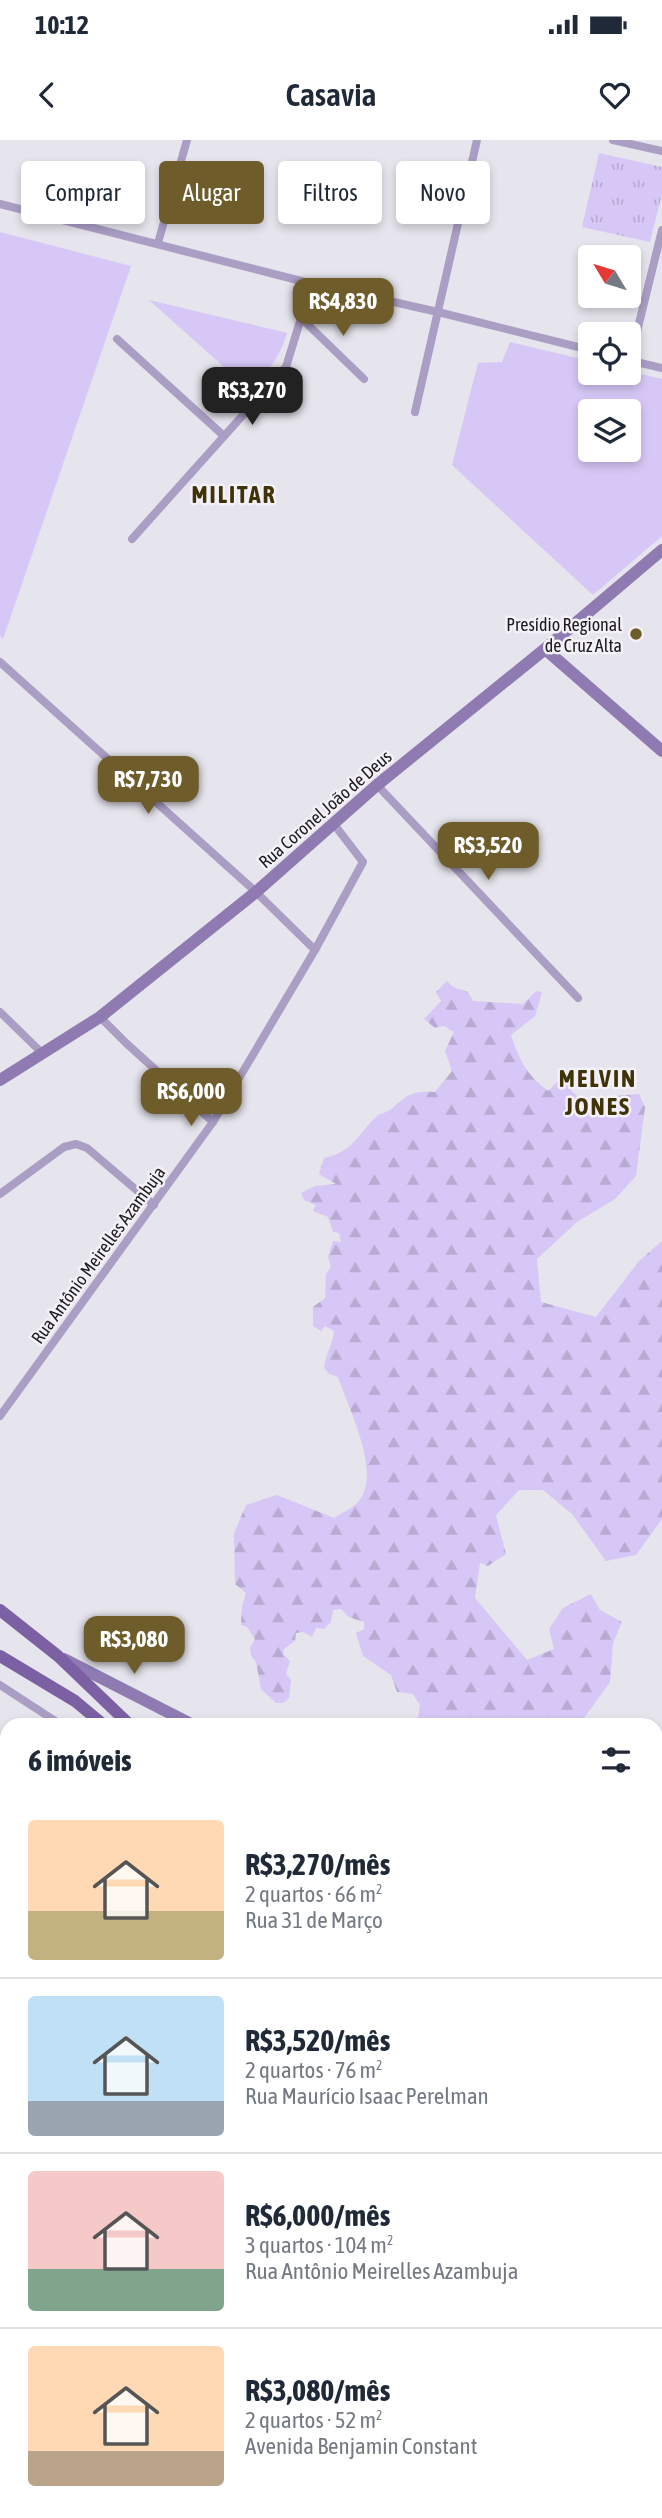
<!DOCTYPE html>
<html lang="pt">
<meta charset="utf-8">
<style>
:root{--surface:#fff;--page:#f2f2f3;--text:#1f2937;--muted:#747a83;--line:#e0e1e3;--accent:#6e5d2b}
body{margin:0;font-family:"Asap Condensed",sans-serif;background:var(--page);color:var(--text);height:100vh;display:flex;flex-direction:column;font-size:26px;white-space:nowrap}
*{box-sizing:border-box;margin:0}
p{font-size:23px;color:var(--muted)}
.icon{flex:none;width:38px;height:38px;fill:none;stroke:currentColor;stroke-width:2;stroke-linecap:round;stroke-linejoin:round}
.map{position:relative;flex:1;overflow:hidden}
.details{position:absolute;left:0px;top:1578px;width:663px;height:800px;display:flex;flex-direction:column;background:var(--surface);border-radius:21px 21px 0 0;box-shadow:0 4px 10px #0003}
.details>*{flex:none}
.banner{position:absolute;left:21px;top:21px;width:621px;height:63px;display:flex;gap:14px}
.needle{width:46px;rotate:308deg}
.tools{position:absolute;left:578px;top:105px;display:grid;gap:14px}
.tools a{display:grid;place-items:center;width:63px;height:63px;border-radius:7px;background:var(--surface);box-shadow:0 4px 10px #0003;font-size:35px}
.price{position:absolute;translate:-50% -60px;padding:0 16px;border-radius:14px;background:var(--accent);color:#fff;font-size:23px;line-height:46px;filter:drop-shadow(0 2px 4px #0008)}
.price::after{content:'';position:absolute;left:50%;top:42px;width:21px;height:16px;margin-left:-10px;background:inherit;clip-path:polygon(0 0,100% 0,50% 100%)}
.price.active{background:#222;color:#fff}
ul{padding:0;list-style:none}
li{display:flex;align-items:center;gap:21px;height:175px;padding:0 28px}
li+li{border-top:2px solid var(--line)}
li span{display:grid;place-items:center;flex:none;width:196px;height:140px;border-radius:7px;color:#555}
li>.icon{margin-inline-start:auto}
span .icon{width:84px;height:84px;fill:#fffc;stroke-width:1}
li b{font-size:30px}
h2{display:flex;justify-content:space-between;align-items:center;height:84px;padding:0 28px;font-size:30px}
.chip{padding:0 24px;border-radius:7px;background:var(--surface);box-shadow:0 4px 10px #0003;font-size:24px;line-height:63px}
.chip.active{background:var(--accent);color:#fff}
.status{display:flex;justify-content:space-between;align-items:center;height:49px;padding:0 35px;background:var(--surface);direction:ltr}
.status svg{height:19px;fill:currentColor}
header{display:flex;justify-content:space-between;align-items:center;height:91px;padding:0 28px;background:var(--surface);font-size:32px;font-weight:600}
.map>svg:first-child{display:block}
</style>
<div class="status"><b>10:12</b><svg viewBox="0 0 49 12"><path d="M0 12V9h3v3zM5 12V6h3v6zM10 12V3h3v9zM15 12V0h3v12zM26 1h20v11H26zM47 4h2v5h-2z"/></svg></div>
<header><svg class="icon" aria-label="back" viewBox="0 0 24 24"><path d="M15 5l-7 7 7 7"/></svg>Casavia<svg class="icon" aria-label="heart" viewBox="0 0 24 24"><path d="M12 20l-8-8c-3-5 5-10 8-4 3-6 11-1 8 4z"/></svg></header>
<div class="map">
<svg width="662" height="2378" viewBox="0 0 662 2378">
<defs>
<pattern id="grass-tufts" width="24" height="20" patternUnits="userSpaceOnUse" patternTransform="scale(1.75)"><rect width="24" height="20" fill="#d7c7f6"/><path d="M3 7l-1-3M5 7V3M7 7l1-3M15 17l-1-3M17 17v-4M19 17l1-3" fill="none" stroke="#b8aad2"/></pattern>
<pattern id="forest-firs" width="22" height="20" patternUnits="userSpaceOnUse" patternTransform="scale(1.75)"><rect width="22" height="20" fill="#d7c7f6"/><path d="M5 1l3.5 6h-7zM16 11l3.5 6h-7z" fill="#b8aad2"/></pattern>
</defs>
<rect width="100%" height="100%" fill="#e6e4ec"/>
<polygon fill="url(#grass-tufts)" points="599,13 662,27 662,54 650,102 582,87"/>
<g fill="url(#forest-firs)">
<path d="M447,841L453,847L468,852L473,861L523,864L536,851L542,852L535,876L511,895C520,921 526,934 548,951L565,934L568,947L580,959L639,954L645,967L636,1036L615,1059L577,1082L537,1119L541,1162L596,1177L639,1121L662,1101V1379L636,1415L606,1421L572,1374L543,1350H519L496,1375L506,1414L488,1426L480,1423L475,1458L527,1520L554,1509L549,1489L563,1468L591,1454L600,1470L622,1482L613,1503L610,1542L579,1585H417L420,1565L413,1554L397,1552L391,1535L363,1516L356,1493L364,1489V1482L349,1477L341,1469L333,1470L331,1482L324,1489L316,1488L312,1497L303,1492L296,1493L295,1501L284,1509L283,1514L290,1521L286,1534L291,1540L289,1558L283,1563H276L261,1549L256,1522L251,1516L250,1508L255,1499L247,1487L241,1485L242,1467L246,1453L235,1444L234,1393L246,1365L277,1355L334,1378C341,1373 351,1369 357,1363C384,1336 348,1268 338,1237L329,1234L324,1227C326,1214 333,1204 334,1191L325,1186L321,1191L313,1186V1167L325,1158L326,1134L331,1127L328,1117L333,1101L341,1102L339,1093L333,1092L328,1077L313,1071L316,1065L304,1060L301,1053L315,1046L336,1044L319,1034L324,1018C353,1012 357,995 376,977C380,973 386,973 390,970C408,955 410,951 435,952L452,931L445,911L454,892L444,886L435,888L424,879L441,861L436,852Z"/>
<path d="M662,1594V1781L656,1779C656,1764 655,1749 656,1734C658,1715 662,1700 656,1680V1600Z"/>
</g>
<g fill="#d7c7f6" fill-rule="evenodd">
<polygon points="0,92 131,126 3,499 0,496"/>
<path d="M149,160L287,193C281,216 267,232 251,251Z"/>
<path d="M510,202L590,221V233H628V231L662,239V396L593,455L452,325L478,223L502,222ZM628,271V310H590V271Z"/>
</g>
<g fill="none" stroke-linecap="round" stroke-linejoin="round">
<g stroke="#ab9ec4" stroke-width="8">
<polyline points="613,0 662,11"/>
<polyline points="0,64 305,142 438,172 590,210"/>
<polyline points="158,103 187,0"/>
<polyline points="301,178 364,239"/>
<polyline points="117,199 224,296"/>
<polyline points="628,220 662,228"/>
<polyline points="630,220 662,90"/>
<polyline points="415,272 477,0"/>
<polyline points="132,399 286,227 301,178 305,142"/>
<polyline points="0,522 256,752 315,810"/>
<polyline points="377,645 578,858"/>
<polyline points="0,872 42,913"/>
<polyline points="100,877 126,903 213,982"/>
<polyline points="0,1054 64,1007 76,1004 87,1008 154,1065"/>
<polyline points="0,1276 213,982 315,810 363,722 333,683"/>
<polyline points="0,1545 63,1586"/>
<polyline points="7,1753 0,1766 7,1770"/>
</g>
<g stroke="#8f7bb2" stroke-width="12">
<polyline points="545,509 662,611"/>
<polyline points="0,940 100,877 256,752 377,645 545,509 662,410"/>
<polyline points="64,1519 195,1586"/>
<polyline points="656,1787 662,1789"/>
</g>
<g stroke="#7b61a4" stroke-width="12">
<polyline points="0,1470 58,1516 131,1586"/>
<polyline points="0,1516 75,1561 105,1586"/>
<polyline points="449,2371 450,2378"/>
<polyline points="459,2371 460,2378"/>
</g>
</g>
<circle fill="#6e5d2b" stroke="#f4f1f9" stroke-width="2.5" cx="636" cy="494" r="7"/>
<g text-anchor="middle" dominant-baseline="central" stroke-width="5" stroke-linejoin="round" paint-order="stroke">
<g font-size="18" fill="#1b1a1d" stroke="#f4f1f9" text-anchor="end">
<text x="622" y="484">Presídio Regional<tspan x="622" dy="21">de Cruz Alta</tspan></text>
</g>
<g font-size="18" fill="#1b1a1d" stroke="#f4f1f9">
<text transform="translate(325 669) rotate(-41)">Rua Coronel João de Deus</text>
<text transform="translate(98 1115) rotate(-54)">Rua Antônio Meirelles Azambuja</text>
</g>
<g font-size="24" font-weight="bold" letter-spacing="2" fill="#403308" stroke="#f4f1f9">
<text x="234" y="354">MILITAR</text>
<text x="598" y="938">MELVIN<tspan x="598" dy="28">JONES</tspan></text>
</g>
</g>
</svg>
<div class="tools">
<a><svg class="needle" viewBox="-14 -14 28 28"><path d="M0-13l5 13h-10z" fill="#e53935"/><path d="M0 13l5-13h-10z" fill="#747a83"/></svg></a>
<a><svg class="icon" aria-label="locate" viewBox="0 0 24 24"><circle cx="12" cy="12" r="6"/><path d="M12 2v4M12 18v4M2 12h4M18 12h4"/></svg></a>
<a><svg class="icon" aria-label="layers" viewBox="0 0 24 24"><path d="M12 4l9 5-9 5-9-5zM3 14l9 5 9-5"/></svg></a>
</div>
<b class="price" style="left:343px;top:198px">R$4,830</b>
<b class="price active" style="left:252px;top:287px">R$3,270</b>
<b class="price" style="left:148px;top:676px">R$7,730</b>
<b class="price" style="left:488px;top:742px">R$3,520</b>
<b class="price" style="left:191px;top:988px">R$6,000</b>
<b class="price" style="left:134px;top:1536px">R$3,080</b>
<div class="banner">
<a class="chip">Comprar</a>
<a class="chip active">Alugar</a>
<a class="chip">Filtros</a>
<a class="chip">Novo</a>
</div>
<section class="details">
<h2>6 imóveis<svg class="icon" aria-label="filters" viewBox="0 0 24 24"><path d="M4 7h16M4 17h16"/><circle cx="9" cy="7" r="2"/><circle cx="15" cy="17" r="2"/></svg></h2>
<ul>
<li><span style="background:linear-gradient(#ffd9b3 65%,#c2b280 0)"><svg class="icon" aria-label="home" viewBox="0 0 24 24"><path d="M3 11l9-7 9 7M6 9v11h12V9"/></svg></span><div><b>R$3,270/mês</b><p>2 quartos · 66 m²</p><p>Rua 31 de Março</p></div></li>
<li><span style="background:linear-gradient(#bfe0f5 75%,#9aa5b1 0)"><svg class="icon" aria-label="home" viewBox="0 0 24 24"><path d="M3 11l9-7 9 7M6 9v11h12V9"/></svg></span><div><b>R$3,520/mês</b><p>2 quartos · 76 m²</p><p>Rua Maurício Isaac Perelman</p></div></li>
<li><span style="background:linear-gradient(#f6c9c9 70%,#7fa58c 0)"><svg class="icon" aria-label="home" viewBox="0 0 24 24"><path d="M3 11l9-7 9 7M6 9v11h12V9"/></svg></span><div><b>R$6,000/mês</b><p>3 quartos · 104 m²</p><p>Rua Antônio Meirelles Azambuja</p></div></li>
<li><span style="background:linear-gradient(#ffd9b3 75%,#b9a48a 0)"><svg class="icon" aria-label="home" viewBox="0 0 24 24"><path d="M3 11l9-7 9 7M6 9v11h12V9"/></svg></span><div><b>R$3,080/mês</b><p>2 quartos · 52 m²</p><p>Avenida Benjamin Constant</p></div></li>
</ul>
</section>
</div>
